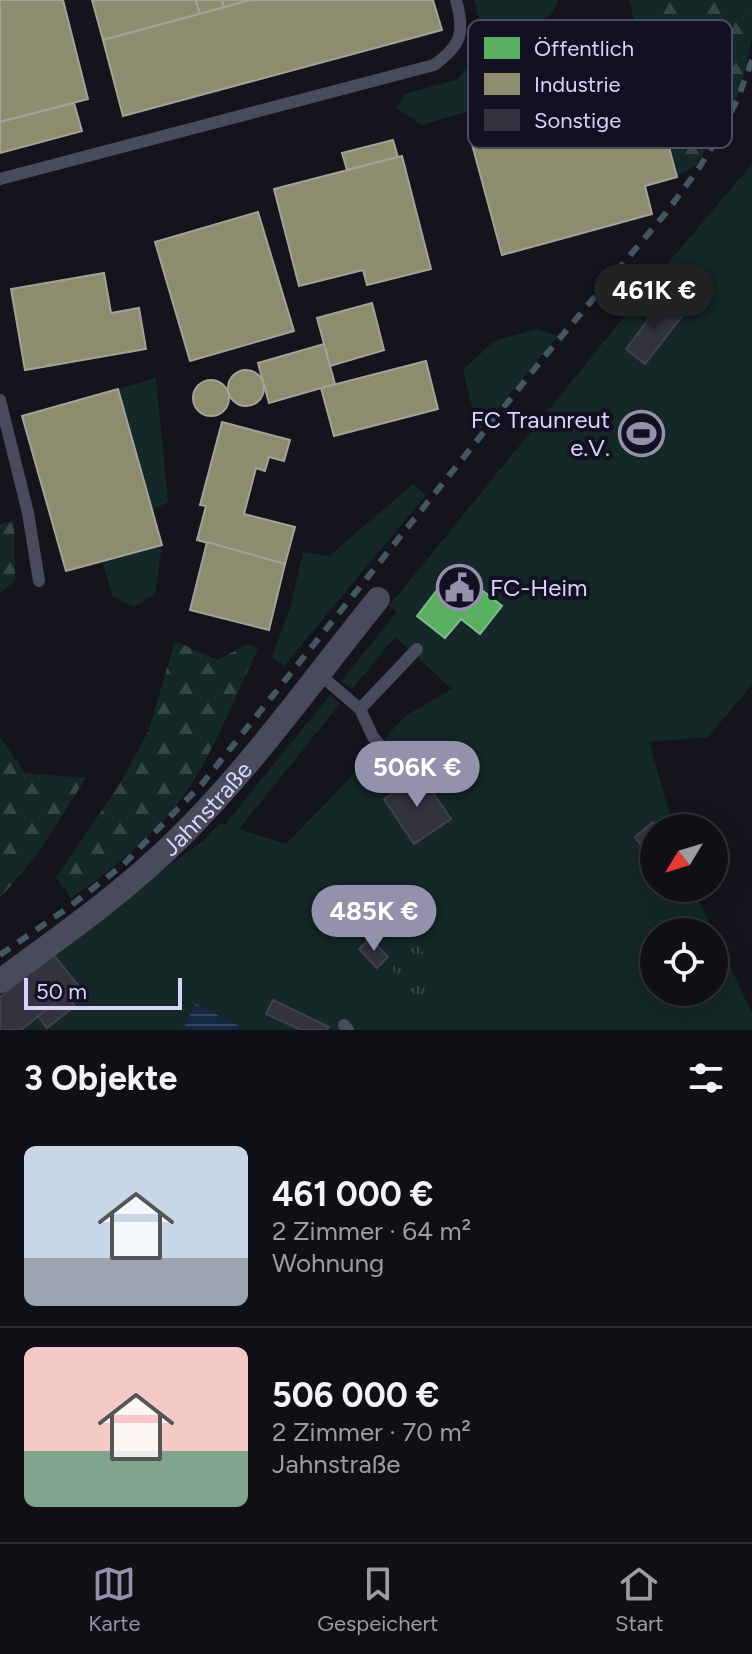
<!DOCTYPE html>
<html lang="de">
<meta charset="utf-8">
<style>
:root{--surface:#100f16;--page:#19181f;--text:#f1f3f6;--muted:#9c9ca1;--line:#302f35;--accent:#9491ad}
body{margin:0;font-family:Figtree,sans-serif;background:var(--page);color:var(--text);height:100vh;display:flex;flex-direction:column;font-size:30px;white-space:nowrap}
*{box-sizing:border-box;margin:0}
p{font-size:26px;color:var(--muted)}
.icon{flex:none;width:44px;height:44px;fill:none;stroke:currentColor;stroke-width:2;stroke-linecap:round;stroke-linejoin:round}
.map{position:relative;height:1030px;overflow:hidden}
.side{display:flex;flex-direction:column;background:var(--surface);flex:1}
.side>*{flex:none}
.needle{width:52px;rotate:232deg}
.controls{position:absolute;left:640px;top:814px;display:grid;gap:16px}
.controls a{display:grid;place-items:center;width:88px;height:88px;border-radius:50%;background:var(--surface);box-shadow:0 8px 32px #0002,0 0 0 2px var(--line);font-size:40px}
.scale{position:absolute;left:24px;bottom:20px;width:158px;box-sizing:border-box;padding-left:8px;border:4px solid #d8d4fb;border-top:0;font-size:22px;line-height:28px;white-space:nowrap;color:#d8d4fb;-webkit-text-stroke:6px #121021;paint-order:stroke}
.price{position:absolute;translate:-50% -68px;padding:0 18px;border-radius:28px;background:var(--accent);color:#fff;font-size:26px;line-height:52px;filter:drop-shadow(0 2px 4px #0008)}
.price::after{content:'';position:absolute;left:50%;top:48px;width:24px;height:18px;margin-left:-12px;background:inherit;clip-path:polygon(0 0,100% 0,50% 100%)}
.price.active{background:#222;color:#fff}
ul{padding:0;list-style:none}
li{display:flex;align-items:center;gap:24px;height:200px;padding:0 24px}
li+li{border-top:2px solid var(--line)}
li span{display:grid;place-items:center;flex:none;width:224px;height:160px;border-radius:12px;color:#555}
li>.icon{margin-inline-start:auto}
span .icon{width:96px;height:96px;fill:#fffc;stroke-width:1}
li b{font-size:34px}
h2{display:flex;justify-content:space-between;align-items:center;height:96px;padding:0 24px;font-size:34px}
.tab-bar{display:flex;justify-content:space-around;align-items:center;height:112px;border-top:2px solid var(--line);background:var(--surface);font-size:22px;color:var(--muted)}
.tab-bar a{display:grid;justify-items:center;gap:4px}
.tab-bar .active{color:var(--accent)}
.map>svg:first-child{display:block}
</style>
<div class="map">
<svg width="752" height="1030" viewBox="0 0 752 1030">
<defs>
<pattern id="forest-firs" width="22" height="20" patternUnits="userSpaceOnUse" patternTransform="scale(2)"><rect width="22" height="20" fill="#132827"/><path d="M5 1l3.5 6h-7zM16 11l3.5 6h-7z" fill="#354647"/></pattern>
<pattern id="park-tufts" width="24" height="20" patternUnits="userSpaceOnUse" patternTransform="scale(2)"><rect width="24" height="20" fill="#132827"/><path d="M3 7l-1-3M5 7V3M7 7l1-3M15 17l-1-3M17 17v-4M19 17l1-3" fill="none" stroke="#354647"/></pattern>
<pattern id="water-rules" width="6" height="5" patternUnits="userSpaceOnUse" patternTransform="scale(2)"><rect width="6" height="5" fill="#142743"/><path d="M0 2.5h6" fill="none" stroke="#35455f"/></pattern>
</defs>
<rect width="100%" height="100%" fill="#15141d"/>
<g fill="#132827">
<path d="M474,0H558C552,29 507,28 483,33Z"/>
<polygon points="489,59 513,67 517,86 504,101 422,125 396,108 405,94 458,79 471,62"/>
<polygon points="752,164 752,685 708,737 649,742 674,828 654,828 654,888 693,888 714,932 654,932 654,992 714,992 714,933 752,1013 752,1030 0,1030 0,993 102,913 203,841 220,823 228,825 226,823 330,695 340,704 239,829 286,844 352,776 405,716 452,689 395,637 352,689 341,681 397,612 389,606 663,269"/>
<polygon points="537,329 558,336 478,432 463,370 494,341"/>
<polygon points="156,378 168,502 152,510 118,389"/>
<polygon points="413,484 426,495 284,666 272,657 291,605 303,552 329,556"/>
<polygon points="162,545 155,594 134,607 113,597 102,561"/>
</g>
<g fill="url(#forest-firs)">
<polygon points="629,0 752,0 752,37 740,92 696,165 677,177"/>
<polygon points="14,521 15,581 0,593 0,524"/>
<path d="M175,641L217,660L248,644L258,649C232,702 211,762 174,808C145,844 109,872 71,898L56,877L118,787L149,730Z"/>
<polygon points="0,737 25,773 86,778 36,856 0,898"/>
</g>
<path fill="url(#park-tufts)" d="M404,934C423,945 446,984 432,1006L421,1007C418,999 414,998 408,993C392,979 387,956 394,937Z"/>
<polygon fill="url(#water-rules)" points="196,1004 241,1027 239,1030 182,1030"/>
<polygon fill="#5aae61" stroke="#80b98f" stroke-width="2" points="454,568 502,606 480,634 461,619 445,638 417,616"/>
<g fill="#8c8c6e" stroke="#a3a298" stroke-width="2">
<polygon points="0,0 63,0 88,99 0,122"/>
<polygon points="92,0 196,0 200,14 103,40"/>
<polygon points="196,0 222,0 224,7 200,14"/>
<polygon points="222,0 251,0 224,7"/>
<polygon points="251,0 433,0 442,30 123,116 103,40"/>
<polygon points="637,28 677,177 645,186 652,214 502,255 470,137 554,114 538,55"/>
<polygon points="74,103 82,131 0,153 0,122"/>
<polygon points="393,140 398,157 347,170 342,153"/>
<polygon points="402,156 431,269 367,285 363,270 299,286 274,189"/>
<polygon points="258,212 294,331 190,361 155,242"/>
<polygon points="104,273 111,313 139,308 146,349 25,370 11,289"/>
<polygon points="372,303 384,350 330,366 317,318"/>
<polygon points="324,344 335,384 269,403 258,363"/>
<polygon points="426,361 438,409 334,436 321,388"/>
<circle cx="246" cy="388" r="18"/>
<circle cx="211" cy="398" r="18"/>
<polygon points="118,389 162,545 66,571 22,416"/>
<polygon points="222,422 290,440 284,461 269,457 265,471 256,468 244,514 295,527 285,564 197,540 206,506 200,505"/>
<polygon points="207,542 285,564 269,630 190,610"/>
</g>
<g fill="#33323f" stroke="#423f50" stroke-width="2">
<polygon points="663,300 683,315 645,364 626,349"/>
<polygon points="421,775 451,819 414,844 384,799"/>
<polygon points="653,822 658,828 654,828 654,841 644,849 635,837"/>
<polygon points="370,938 388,957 377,968 359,949"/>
<polygon points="54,955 78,985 21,1030 0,1030 0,997"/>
<polygon points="66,995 75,1006 47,1028 38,1016"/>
<polygon points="273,1000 329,1027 327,1030 301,1030 266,1014"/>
</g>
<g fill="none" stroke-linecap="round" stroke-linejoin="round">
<g stroke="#4a4a5d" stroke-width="12">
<path d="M0,179L434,65C462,45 465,32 456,0"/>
<polyline points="0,400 28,513 39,581"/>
<polyline points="318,673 360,709 373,737 380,745"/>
<polyline points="360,709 417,649"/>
<polyline points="344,1025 348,1030"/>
</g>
<path stroke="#4a4a5d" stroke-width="24" id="s1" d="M0,981C62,936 126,891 180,837C253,765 314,678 378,599"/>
<polyline stroke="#445664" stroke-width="6" stroke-dasharray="12 10" stroke-linecap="butt" points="0,955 69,907 123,865 202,784 544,357 665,214 699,168 721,132 738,98 752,60"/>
</g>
<defs>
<symbol id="stadium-ring" viewBox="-11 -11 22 22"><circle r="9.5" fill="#121021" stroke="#9491ad" stroke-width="1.5"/><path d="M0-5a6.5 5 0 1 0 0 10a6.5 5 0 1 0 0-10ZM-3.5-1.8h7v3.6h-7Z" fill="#9491ad"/></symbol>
<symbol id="civic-ring" viewBox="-11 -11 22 22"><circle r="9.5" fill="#121021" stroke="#9491ad" stroke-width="1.5"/><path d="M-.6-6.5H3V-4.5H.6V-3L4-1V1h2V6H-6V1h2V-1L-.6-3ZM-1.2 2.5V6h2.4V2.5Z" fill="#9491ad"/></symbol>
</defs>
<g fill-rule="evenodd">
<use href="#stadium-ring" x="616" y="408" width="51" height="51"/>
<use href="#civic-ring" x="434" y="562" width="51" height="51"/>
</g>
<g text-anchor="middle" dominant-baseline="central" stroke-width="8" stroke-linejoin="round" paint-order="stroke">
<g font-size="24" fill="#d8d4fb" stroke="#121021" text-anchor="end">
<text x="610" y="419">FC Traunreut<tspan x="610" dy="28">e.V.</tspan></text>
<text x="490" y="587" text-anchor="start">FC-Heim</text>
</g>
<g font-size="24" fill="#d8d4fb" stroke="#121021">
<text stroke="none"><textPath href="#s1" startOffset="270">Jahnstraße</textPath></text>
</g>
</g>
<rect x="468" y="20" width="264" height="128" rx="12" fill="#121021" stroke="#4d4b62" stroke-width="2"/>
<rect x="484" y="37" width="36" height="22" fill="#5aae61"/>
<rect x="484" y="73" width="36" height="22" fill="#8c8c6e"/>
<rect x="484" y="109" width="36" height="22" fill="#33323f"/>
<g font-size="22" fill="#d8d4fb">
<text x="534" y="56">Öffentlich</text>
<text x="534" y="92">Industrie</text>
<text x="534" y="128">Sonstige</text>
</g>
</svg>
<div class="controls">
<a><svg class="needle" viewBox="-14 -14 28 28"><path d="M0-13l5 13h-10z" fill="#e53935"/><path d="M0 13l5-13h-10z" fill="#9c9ca1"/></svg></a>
<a><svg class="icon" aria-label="locate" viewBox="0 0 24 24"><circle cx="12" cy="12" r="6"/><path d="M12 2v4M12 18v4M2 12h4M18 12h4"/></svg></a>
</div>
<div class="scale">50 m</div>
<b class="price active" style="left:654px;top:332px">461K €</b>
<b class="price" style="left:417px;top:809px">506K €</b>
<b class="price" style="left:374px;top:953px">485K €</b>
</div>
<section class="side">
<h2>3 Objekte<svg class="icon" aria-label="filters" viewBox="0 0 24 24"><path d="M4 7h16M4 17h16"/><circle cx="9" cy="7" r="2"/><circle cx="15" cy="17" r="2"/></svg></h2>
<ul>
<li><span style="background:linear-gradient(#c9d6e8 70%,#9aa5b1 0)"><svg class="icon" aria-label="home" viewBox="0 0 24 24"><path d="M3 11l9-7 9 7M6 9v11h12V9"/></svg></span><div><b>461 000 €</b><p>2 Zimmer · 64 m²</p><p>Wohnung</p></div></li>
<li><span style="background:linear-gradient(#f6c9c9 65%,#7fa58c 0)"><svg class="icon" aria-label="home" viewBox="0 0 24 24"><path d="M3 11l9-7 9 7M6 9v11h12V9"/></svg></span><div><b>506 000 €</b><p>2 Zimmer · 70 m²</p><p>Jahnstraße</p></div></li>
</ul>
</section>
<nav class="tab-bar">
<a class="active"><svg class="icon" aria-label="map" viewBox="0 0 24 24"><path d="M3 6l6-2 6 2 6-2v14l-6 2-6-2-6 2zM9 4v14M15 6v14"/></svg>Karte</a>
<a><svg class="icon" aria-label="saved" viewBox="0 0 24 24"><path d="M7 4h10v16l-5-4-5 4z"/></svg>Gespeichert</a>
<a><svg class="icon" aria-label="home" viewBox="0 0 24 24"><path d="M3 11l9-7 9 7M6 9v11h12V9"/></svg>Start</a>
</nav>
